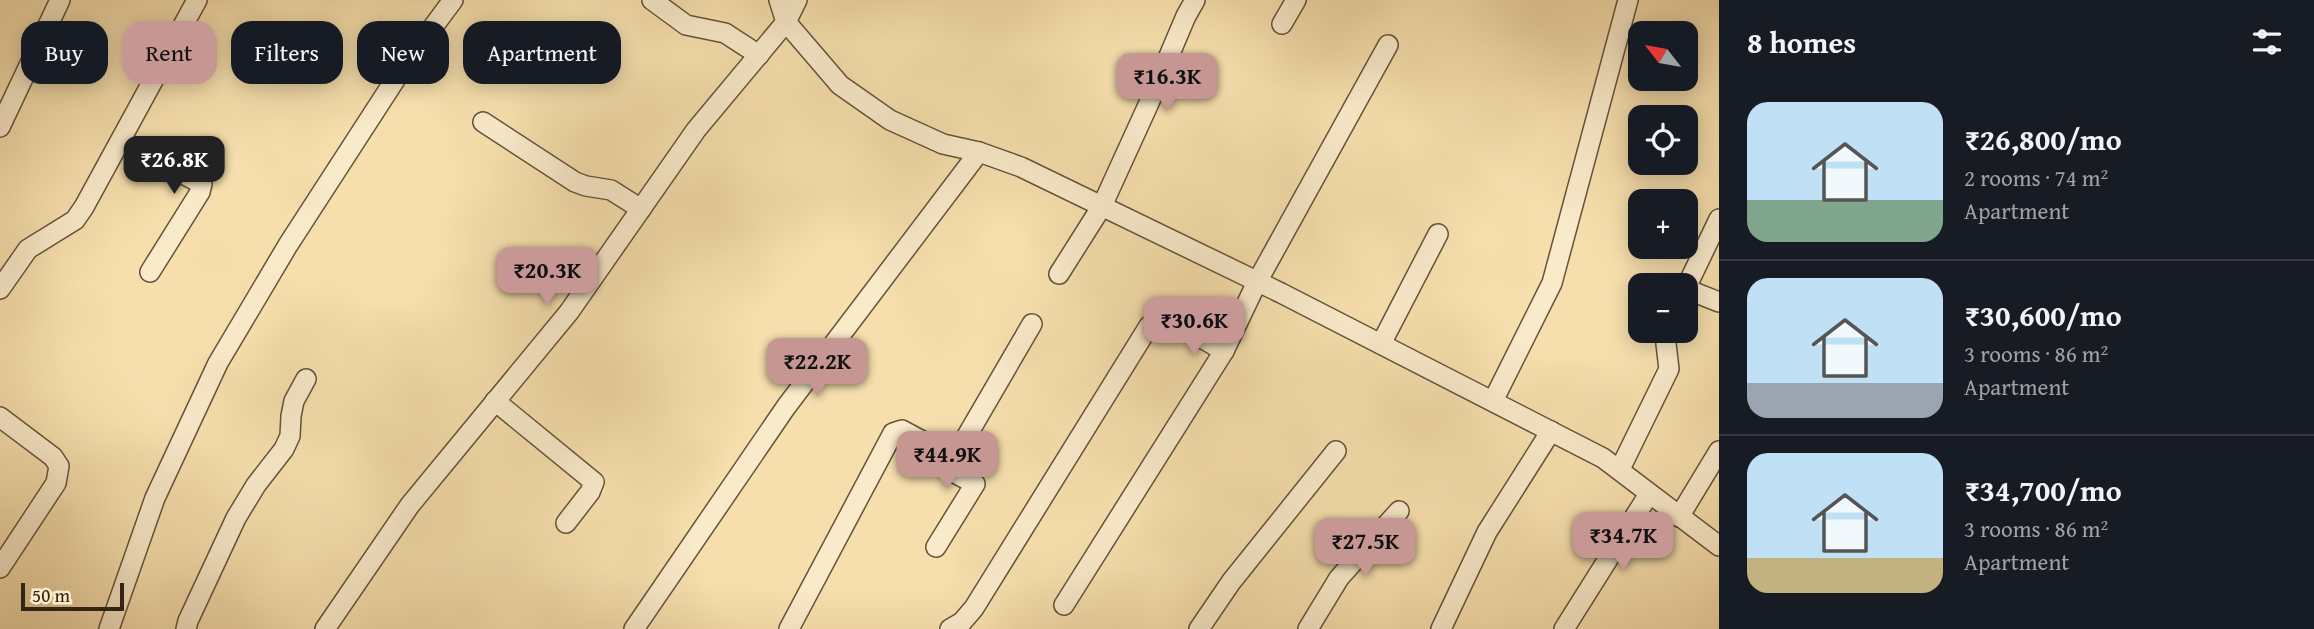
<!DOCTYPE html>
<meta charset="utf-8">
<style>
:root{--surface:#171b24;--page:#20242c;--text:#f1f3f6;--muted:#9ea1a6;--line:#363941;--accent:#c59692}
body{margin:0;font-family:"Gentium Book Plus",serif;background:var(--page);color:var(--text);height:100vh;display:flex;flex-direction:column;font-size:26px;white-space:nowrap}
*{box-sizing:border-box;margin:0}
p{font-size:23px;color:var(--muted)}
.icon{flex:none;width:38px;height:38px;fill:none;stroke:currentColor;stroke-width:2;stroke-linecap:round;stroke-linejoin:round}
.map{position:relative;flex:1;overflow:hidden}
.drawer{display:flex;flex-direction:column;background:var(--surface);width:595px}
.drawer>*{flex:none}
.guide{position:absolute;left:21px;top:21px;width:665px;height:63px;display:flex;gap:14px}
.needle{width:46px;rotate:301deg}
.controls{position:absolute;left:1628px;top:21px;display:grid;gap:14px}
.controls a{display:grid;place-items:center;width:70px;height:70px;border-radius:14px;background:var(--surface);box-shadow:0 4px 18px #0003;font-size:35px}
.scale{position:absolute;left:21px;bottom:18px;width:103px;box-sizing:border-box;padding-left:7px;border:4px solid #342414;border-top:0;font-size:19px;line-height:24px;white-space:nowrap;color:#342414;-webkit-text-stroke:5px #f9eaca;paint-order:stroke}
.price{position:absolute;translate:-50% -60px;padding:0 16px;border-radius:14px;background:var(--accent);color:#111;font-size:23px;line-height:46px;filter:drop-shadow(0 2px 4px #0008)}
.price::after{content:'';position:absolute;left:50%;top:42px;width:21px;height:16px;margin-left:-10px;background:inherit;clip-path:polygon(0 0,100% 0,50% 100%)}
.price.active{background:#222;color:#fff}
ul{padding:0;list-style:none}
li{display:flex;align-items:center;gap:21px;height:175px;padding:0 28px}
li+li{border-top:2px solid var(--line)}
li span{display:grid;place-items:center;flex:none;width:196px;height:140px;border-radius:21px;color:#555}
li>.icon{margin-inline-start:auto}
span .icon{width:84px;height:84px;fill:#fffc;stroke-width:1}
li b{font-size:30px}
h2{display:flex;justify-content:space-between;align-items:center;height:84px;padding:0 28px;font-size:30px}
.pill{padding:0 24px;border-radius:21px;background:var(--surface);box-shadow:0 4px 18px #0003;font-size:24px;line-height:63px}
.pill.active{background:var(--accent);color:#111}
main{display:flex;flex:1;min-height:0}
.map>svg:first-child{display:block}
</style>
<main>
<div class="map">
<svg width="1719" height="629" viewBox="0 0 1719 629">
<rect width="100%" height="100%" fill="#f6dfad"/>
<filter id="stains"><feTurbulence type="fractalNoise" baseFrequency=".00286" numOctaves="4"/><feColorMatrix values="0 0 0 0 .2 0 0 0 0 .09 0 0 0 0 .02 0 0 0 .5 -.17"/></filter>
<radialGradient id="worn" r=".72"><stop offset=".6" stop-color="#630" stop-opacity="0"/><stop offset="1" stop-color="#630" stop-opacity=".3"/></radialGradient>
<g fill="none" stroke-linecap="round" stroke-linejoin="round">
<defs>
<g id="minor">
<polyline points="652,0 686,25 725,33 759,55"/>
<polyline points="779,0 786,22 840,85 890,120 943,144 979,152 1021,167 1281,293 1603,458 1719,546"/>
<polyline points="1282,24 1296,0"/>
<polyline points="483,122 575,182 586,186 611,190 641,209"/>
<polyline points="0,127 60,0"/>
<polyline points="121,141 202,184 200,192 150,272"/>
<polyline points="1059,274 1102,206 1149,103 1186,16 1195,0"/>
<polyline points="0,289 28,249 75,220 84,207 197,0"/>
<polyline points="1686,289 1719,302"/>
<polyline points="1685,290 1719,219"/>
<polyline points="1381,344 1438,234"/>
<polyline points="495,401 594,482 590,492 566,523"/>
<polyline points="1493,401 1552,283 1628,0"/>
<polyline points="0,417 53,457 59,466 56,483 0,568"/>
<polyline points="1620,469 1669,369 1666,344 1667,331"/>
<polyline points="1679,517 1719,451"/>
<polyline points="936,547 975,484 951,471 951,464 954,458"/>
<polyline points="1064,605 1224,351"/>
<polyline points="109,629 155,498 218,363 288,245 402,69 453,0"/>
<polyline points="186,629 188,621 236,518 256,485 284,449 290,436 291,416 294,401 306,379"/>
<polyline points="325,629 410,505 569,312 696,130 786,22 797,0"/>
<polyline points="634,629 786,407 979,152"/>
<polyline points="789,629 893,433 902,430 954,458 1032,324"/>
<polyline points="950,629 962,622 974,608 1149,326 1164,319 1172,321 1224,351 1257,282 1388,45"/>
<polyline points="1199,629 1231,582 1336,451"/>
<polyline points="1308,629 1339,578 1399,511"/>
<polyline points="1441,629 1487,532 1551,431"/>
<polyline points="1564,629 1649,494"/>
</g>
</defs>
<use href="#minor" stroke="#64533a" stroke-width="22"/>
<use href="#minor" stroke="#f9eaca" stroke-width="19"/>
</g>
<rect width="100%" height="100%" filter="url(#stains)"/>
<rect width="100%" height="100%" fill="url(#worn)"/>
</svg>
<div class="controls">
<a><svg class="needle" viewBox="-14 -14 28 28"><path d="M0-13l5 13h-10z" fill="#e53935"/><path d="M0 13l5-13h-10z" fill="#9ea1a6"/></svg></a>
<a><svg class="icon" aria-label="locate" viewBox="0 0 24 24"><circle cx="12" cy="12" r="6"/><path d="M12 2v4M12 18v4M2 12h4M18 12h4"/></svg></a>
<a>+</a>
<a>−</a>
</div>
<div class="scale">50 m</div>
<b class="price" style="left:1167px;top:113px">₹16.3K</b>
<b class="price active" style="left:174px;top:196px">₹26.8K</b>
<b class="price" style="left:547px;top:307px">₹20.3K</b>
<b class="price" style="left:1194px;top:357px">₹30.6K</b>
<b class="price" style="left:817px;top:398px">₹22.2K</b>
<b class="price" style="left:947px;top:491px">₹44.9K</b>
<b class="price" style="left:1623px;top:572px">₹34.7K</b>
<b class="price" style="left:1365px;top:578px">₹27.5K</b>
<div class="guide">
<a class="pill">Buy</a>
<a class="pill active">Rent</a>
<a class="pill">Filters</a>
<a class="pill">New</a>
<a class="pill">Apartment</a>
</div>
</div>
<section class="drawer">
<h2>8 homes<svg class="icon" aria-label="filters" viewBox="0 0 24 24"><path d="M4 7h16M4 17h16"/><circle cx="9" cy="7" r="2"/><circle cx="15" cy="17" r="2"/></svg></h2>
<ul>
<li><span style="background:linear-gradient(#bfe0f5 70%,#7fa58c 0)"><svg class="icon" aria-label="home" viewBox="0 0 24 24"><path d="M3 11l9-7 9 7M6 9v11h12V9"/></svg></span><div><b>₹26,800/mo</b><p>2 rooms · 74 m²</p><p>Apartment</p></div></li>
<li><span style="background:linear-gradient(#bfe0f5 75%,#9aa5b1 0)"><svg class="icon" aria-label="home" viewBox="0 0 24 24"><path d="M3 11l9-7 9 7M6 9v11h12V9"/></svg></span><div><b>₹30,600/mo</b><p>3 rooms · 86 m²</p><p>Apartment</p></div></li>
<li><span style="background:linear-gradient(#bfe0f5 75%,#c2b280 0)"><svg class="icon" aria-label="home" viewBox="0 0 24 24"><path d="M3 11l9-7 9 7M6 9v11h12V9"/></svg></span><div><b>₹34,700/mo</b><p>3 rooms · 86 m²</p><p>Apartment</p></div></li>
</ul>
</section>
</main>
